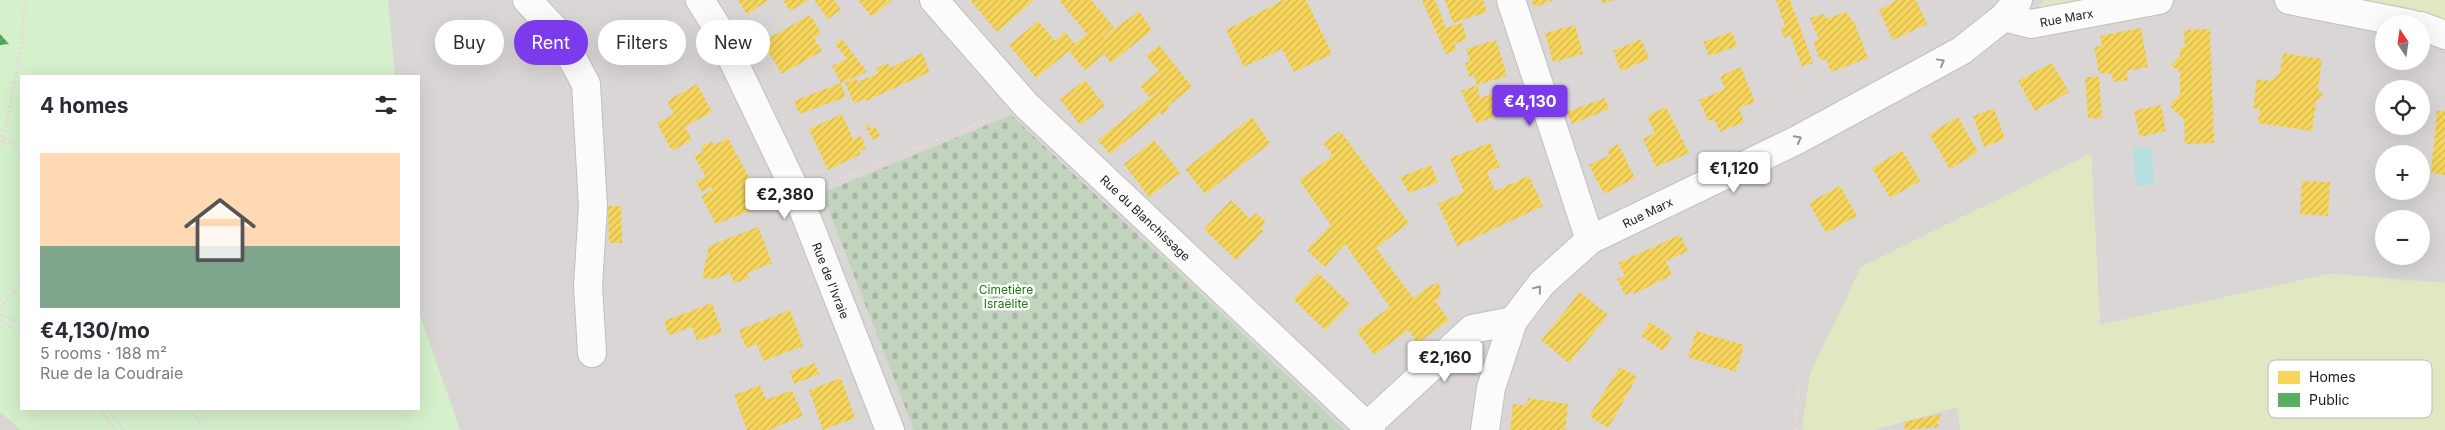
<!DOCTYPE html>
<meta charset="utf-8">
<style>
:root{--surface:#fff;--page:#f2f2f3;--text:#2b2b33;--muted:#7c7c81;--line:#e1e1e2;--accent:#7c3aed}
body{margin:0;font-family:Inter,sans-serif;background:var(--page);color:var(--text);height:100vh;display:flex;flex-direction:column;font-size:19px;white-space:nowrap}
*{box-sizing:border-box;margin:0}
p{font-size:16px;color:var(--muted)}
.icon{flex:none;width:28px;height:28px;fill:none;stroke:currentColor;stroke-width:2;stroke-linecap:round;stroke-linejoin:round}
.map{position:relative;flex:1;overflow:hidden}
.details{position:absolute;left:20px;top:75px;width:400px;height:335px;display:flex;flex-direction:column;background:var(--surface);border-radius:0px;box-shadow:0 5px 20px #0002}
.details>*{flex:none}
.hud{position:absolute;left:435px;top:20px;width:475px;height:45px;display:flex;gap:10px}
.needle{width:32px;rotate:347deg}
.controls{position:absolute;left:2375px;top:15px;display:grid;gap:10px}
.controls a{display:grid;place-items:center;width:55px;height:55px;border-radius:50%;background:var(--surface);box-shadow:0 5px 20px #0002;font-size:25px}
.price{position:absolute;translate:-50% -42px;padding:0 11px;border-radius:5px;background:#fff;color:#222;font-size:16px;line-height:32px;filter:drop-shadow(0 1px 2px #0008)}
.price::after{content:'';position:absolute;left:50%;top:30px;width:15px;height:11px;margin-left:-8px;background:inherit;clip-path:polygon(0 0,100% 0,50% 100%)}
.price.current{background:var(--accent);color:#fff}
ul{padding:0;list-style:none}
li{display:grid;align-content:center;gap:10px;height:265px;padding:0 20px}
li+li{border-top:1px solid var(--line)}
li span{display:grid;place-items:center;height:155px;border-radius:0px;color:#555}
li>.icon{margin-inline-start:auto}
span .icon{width:90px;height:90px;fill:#fffc;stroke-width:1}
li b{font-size:21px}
h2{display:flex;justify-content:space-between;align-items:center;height:60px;padding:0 20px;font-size:21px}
.chip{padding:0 18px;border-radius:22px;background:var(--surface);box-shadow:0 5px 20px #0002;font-size:18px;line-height:45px}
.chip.current{background:var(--accent);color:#fff}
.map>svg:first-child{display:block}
</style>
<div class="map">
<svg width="2445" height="430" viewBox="0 0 2445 430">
<defs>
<pattern id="cemetery-stones" width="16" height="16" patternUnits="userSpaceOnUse" patternTransform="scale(1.25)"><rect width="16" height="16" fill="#c3d4be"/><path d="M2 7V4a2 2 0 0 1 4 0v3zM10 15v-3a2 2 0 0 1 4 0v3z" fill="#a7b5a3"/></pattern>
<pattern id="homes-hatch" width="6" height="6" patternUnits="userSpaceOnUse" patternTransform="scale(1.25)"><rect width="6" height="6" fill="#f6d55c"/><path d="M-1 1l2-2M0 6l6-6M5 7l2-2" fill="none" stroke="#d2b64f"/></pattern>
<pattern id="public-hatch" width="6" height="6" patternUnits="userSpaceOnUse" patternTransform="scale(1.25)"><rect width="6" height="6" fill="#5aae61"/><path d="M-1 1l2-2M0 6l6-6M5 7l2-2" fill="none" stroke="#4a8d4f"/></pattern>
</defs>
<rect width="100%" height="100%" fill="#eae6e3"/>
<g fill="#d9d6d5" fill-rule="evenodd">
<path d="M0,0H2044L2039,7L2084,0H2328L2445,29V283L2330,274L2100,325L2091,154L1810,374L1802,430H0ZM2384,24H2421V61H2384ZM21,76H419V409H21ZM2384,89H2421V126H2384ZM2384,154H2421V191H2384ZM2384,219H2421V256H2384Z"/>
<polygon points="1957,407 1961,430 1873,430"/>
</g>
<g fill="#dfe8c0">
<polygon points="2044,0 2084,0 2038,7"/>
<polygon points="2328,0 2445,0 2445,29"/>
<polygon points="2091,153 2100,325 2330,274 2445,283 2445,430 1961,430 1957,407 1873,430 1802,430 1810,374 1861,267"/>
</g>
<polygon fill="url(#cemetery-stones)" points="1011,115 1345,430 914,430 822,193"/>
<polygon fill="#d5f1cc" points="0,0 388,0 395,76 21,76 21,409 419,409 419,307 420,315 460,430 21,430 0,412"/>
<polygon fill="#b5dfde" points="2151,148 2154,184 2136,186 2133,149"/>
<g fill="url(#homes-hatch)">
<polygon points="738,0 769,0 747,14"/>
<polygon points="783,0 809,0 790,11"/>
<polygon points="814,0 834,0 841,10 828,19"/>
<polygon points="858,0 892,0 872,17"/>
<polygon points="970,0 1034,0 997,32"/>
<polygon points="1059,0 1091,0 1114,27 1099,40 1139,11 1152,30 1111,63 1104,54 1085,70 1069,51 1036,78 1009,45 1038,21 1055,41 1065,32 1075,44 1087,34"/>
<polygon points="1283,0 1306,0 1332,54 1294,72 1282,49 1244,67 1226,30"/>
<polygon points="1422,0 1435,0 1446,28 1462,23 1467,39 1454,44 1457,50 1446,54"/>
<polygon points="1445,0 1483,0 1487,12 1453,23"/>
<polygon points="1532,0 1555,0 1534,7"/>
<polygon points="1602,0 1614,0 1603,4"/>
<polygon points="1776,0 1790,0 1813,63 1802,67 1790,35 1784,38 1781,28 1785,26"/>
<polygon points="1897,0 1916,0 1927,24 1893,40 1879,10"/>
<polygon points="1846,12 1855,24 1868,58 1831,72 1826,59 1820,60 1813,41 1819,40 1810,18 1824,14 1826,19"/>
<polygon points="810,15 821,33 814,38 822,51 782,74 762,42"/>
<polygon points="1575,25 1583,54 1553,62 1545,33"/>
<polygon points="2141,28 2148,67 2126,71 2128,80 2114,82 2112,74 2099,73 2094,47 2102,46 2100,36"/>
<polygon points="2210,29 2214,143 2185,144 2184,119 2169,106 2180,94 2180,72 2171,65 2180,56 2180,47 2185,48 2184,30"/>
<polygon points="1732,32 1737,46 1709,56 1703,42"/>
<polygon points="842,39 867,72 841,83 832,66 847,59 835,44"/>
<polygon points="1641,39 1649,59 1621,71 1613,51"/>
<polygon points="1496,40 1507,76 1477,85 1474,75 1469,77 1465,63 1470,61 1466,49"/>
<polygon points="1159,45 1192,87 1168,106 1169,108 1162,115 1160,113 1110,154 1098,140 1169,83 1149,97 1140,86 1159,71 1146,56"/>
<polygon points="922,53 930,72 866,101 865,99 854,103 845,83 856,78 858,82 878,73 876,68 888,63 890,68"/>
<polygon points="2283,53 2322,59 2318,89 2324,96 2316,101 2312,131 2258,123 2260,109 2253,108 2257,79 2270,81 2280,73"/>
<polygon points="2052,63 2069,92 2035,111 2018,81"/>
<polygon points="1741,67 1755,102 1739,108 1744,122 1720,132 1714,119 1708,121 1699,100 1725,89 1720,76"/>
<polygon points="2085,77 2099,77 2102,118 2088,119"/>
<polygon points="1085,80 1105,106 1080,125 1060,99"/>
<polygon points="841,83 846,97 799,114 794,101"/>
<polygon points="697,84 712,112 685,127 692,140 672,151 657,123 674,114 667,101"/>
<polygon points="1477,85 1480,98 1502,91 1508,113 1476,123 1461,91"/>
<polygon points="1605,98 1609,109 1572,124 1567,112"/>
<polygon points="2161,105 2166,131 2140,137 2134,111"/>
<polygon points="1666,107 1689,153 1656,167 1643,139 1655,133 1647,116"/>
<polygon points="1994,109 2005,139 1984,147 1973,116"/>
<polygon points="2437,111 2445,111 2445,175 2431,173"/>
<polygon points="842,114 853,139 861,136 866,148 859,151 861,154 828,170 809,129"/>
<polygon points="1252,117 1270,143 1205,194 1185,169"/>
<polygon points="1958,117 1978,152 1950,169 1929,134"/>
<polygon points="868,124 870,129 875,126 880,136 873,140 865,126"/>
<polygon points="1340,131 1409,223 1376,248 1413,298 1431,285 1439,283 1441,296 1435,301 1449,320 1418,343 1408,330 1374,355 1357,331 1390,307 1345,244 1325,267 1307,250 1331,225 1299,180 1333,156 1323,143"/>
<polygon points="728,138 764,205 716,224 701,196 712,190 711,187 702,192 696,182 706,177 694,156 703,152 701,147 712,141 714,145"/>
<polygon points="1154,140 1180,173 1149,197 1124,164"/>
<polygon points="1490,143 1500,167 1487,172 1495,191 1529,176 1543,206 1457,246 1438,204 1464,192 1450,158"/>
<polygon points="1618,144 1635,178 1604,194 1589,165 1610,155 1607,150"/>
<polygon points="1902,150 1920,181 1890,198 1872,168"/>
<polygon points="1431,165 1438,182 1409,193 1400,177"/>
<polygon points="2302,181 2330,182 2328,216 2300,214"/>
<polygon points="1840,186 1857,216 1826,233 1809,203"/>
<polygon points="1231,200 1250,219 1256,213 1266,222 1260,228 1263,231 1236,260 1204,229"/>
<polygon points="608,206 621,206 622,243 609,243"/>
<polygon points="758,227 772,263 747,273 749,278 734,283 730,273 715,279 702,278 709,246"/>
<polygon points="1680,235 1688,251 1666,261 1672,275 1634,294 1633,291 1625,295 1617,279 1625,276 1618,263"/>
<polygon points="1318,273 1350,304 1325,330 1293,299"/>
<polygon points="1580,292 1608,315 1569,363 1541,340"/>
<polygon points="712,303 722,332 697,341 692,327 669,335 664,321"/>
<polygon points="790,310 803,346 763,361 757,344 746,348 739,330"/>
<polygon points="1650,322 1672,337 1663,351 1641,336"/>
<polygon points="1696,331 1744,345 1736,372 1688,357"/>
<polygon points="815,363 819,374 794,384 790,372"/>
<polygon points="1620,367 1637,377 1608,428 1589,416"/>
<polygon points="841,378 855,418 823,430 809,390"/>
<polygon points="760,385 766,400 792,390 803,416 769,430 747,430 734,395"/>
<polygon points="1528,398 1568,404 1565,430 1510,430 1513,404 1527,406"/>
<polygon points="1940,414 1941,420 1937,421 1939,427 1905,430 1904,422"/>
</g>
<polygon fill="url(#public-hatch)" points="0,34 9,44 0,45"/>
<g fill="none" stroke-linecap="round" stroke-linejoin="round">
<defs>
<g id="minor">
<polyline points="527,0 559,34 586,84 593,207 588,286 592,353"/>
<path id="s1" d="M700,0L717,27L798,196L890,430"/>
<path id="s2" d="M934,0L1026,105L1371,430"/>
<polyline points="1511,0 1590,240"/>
<polyline points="2289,0 2411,24"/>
<path id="s3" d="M2004,17L2031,24L2159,0"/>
<polyline points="2421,26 2445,35"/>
<polyline points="1367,426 1472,329 1513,321"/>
<path id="s4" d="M1485,430L1491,388L1513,321L1542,283L1590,240L1797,140L1961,51L2004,17L2018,0"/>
</g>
</defs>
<use href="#minor" stroke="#c1bfbe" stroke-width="30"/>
<g stroke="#ead7d9" stroke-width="3" stroke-dasharray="2.5 2.5" stroke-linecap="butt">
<polyline points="0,135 21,150"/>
<polyline points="0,147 4,137 22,41 25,0"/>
<polyline points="825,185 997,116"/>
<polyline points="0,308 21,283"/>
<polyline points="0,314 21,325"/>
<polyline points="0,321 21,332"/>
<polyline points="100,409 115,430"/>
<polyline points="108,409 124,430"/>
<polyline points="190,409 205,430"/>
<polyline points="1796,430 1799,380"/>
</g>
<use href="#minor" stroke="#fcfbfb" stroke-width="28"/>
</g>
<defs><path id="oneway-chevron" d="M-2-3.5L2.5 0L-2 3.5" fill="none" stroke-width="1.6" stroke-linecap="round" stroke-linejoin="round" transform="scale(1.25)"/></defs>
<g stroke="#979696">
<use href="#oneway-chevron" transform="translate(1941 62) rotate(-29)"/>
<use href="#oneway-chevron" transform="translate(1798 139) rotate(-27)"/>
<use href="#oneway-chevron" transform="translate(1538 289) rotate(-51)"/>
</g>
<g text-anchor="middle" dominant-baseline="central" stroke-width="5" stroke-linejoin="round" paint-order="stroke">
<g font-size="12" fill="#1b1b1b" stroke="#fff">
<text stroke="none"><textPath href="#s3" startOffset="64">Rue Marx</textPath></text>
<text stroke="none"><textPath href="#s4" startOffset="289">Rue Marx</textPath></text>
<text stroke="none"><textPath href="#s2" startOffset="304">Rue du Blanchissage</textPath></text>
<text stroke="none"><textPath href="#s1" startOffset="310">Rue de l'Ivraie</textPath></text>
</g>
<g font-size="12" fill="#197909" stroke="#fff">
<text x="1006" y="289">Cimetière<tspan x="1006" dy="14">Israëlite</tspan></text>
</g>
</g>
<rect x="2268" y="360" width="164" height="58" rx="8" fill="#fff" stroke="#bbb" stroke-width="1"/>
<rect x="2278" y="371" width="22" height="13" fill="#f6d55c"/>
<rect x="2278" y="393" width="22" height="14" fill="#5aae61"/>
<g font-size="14" fill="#1b1b1b">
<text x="2309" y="382">Homes</text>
<text x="2309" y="405">Public</text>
</g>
</svg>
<div class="controls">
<a><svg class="needle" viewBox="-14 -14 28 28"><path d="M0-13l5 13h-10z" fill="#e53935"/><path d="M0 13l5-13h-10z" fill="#7c7c81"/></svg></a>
<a><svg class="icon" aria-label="locate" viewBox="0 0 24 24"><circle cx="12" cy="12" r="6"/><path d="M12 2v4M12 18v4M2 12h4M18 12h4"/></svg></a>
<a>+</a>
<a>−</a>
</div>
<b class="price current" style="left:1530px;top:127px">€4,130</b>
<b class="price" style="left:1734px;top:194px">€1,120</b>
<b class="price" style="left:785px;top:220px">€2,380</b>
<b class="price" style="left:1445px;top:383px">€2,160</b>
<div class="hud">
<a class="chip">Buy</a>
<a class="chip current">Rent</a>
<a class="chip">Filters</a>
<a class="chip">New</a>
</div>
<section class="details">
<h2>4 homes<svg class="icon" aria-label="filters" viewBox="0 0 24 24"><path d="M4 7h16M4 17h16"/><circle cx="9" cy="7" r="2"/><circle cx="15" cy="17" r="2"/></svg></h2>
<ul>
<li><span style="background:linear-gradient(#ffd9b3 60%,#7fa58c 0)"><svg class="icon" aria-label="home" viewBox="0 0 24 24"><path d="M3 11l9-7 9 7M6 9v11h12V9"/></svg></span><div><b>€4,130/mo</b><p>5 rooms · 188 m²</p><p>Rue de la Coudraie</p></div></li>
</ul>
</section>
</div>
